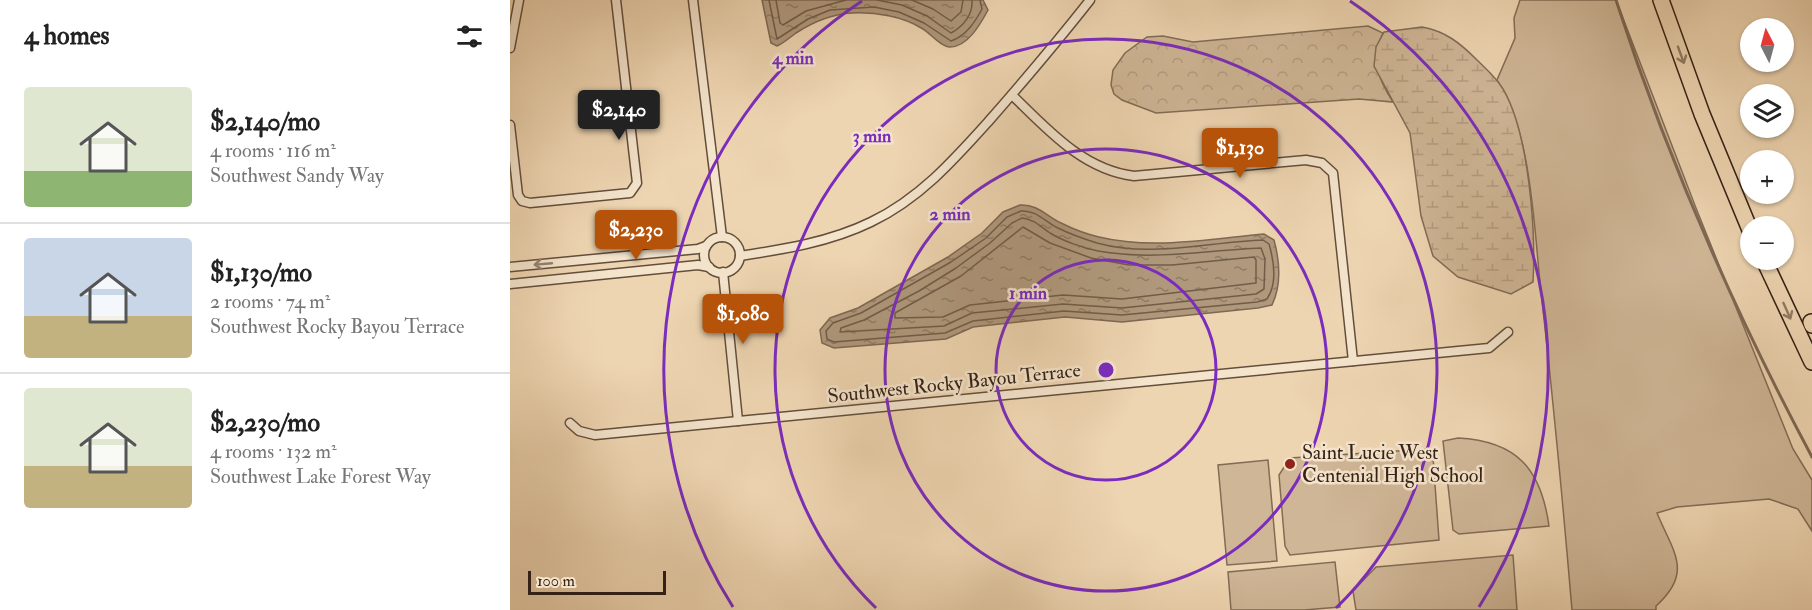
<!DOCTYPE html>
<meta charset="utf-8">
<style>
:root{--surface:#fff;--page:#f6f6f6;--text:#222;--muted:#767676;--line:#e0e0e0;--accent:#b45309}
body{margin:0;font-family:"IM FELL Double Pica",serif;background:var(--page);color:var(--text);height:100vh;display:flex;flex-direction:column;font-size:22px;white-space:nowrap}
*{box-sizing:border-box;margin:0}
p{font-size:20px;color:var(--muted)}
.icon{flex:none;width:33px;height:33px;fill:none;stroke:currentColor;stroke-width:2;stroke-linecap:round;stroke-linejoin:round}
.map{position:relative;flex:1;overflow:hidden}
.side{display:flex;flex-direction:column;background:var(--surface);width:510px}
.side>*{flex:none}
.needle{width:39px;rotate:354deg}
.controls{position:absolute;left:1230px;top:18px;display:grid;gap:12px}
.controls a{display:grid;place-items:center;width:54px;height:54px;border-radius:50%;background:var(--surface);box-shadow:0 2px 4px #0004;font-size:30px}
.scale{position:absolute;left:18px;bottom:15px;width:138px;box-sizing:border-box;padding-left:6px;border:3px solid #352115;border-top:0;font-size:16px;line-height:21px;white-space:nowrap;color:#352115;-webkit-text-stroke:4px #f4e4cc;paint-order:stroke}
.price{position:absolute;translate:-50% -51px;padding:0 14px;border-radius:6px;background:var(--accent);color:#fff;font-size:20px;line-height:39px;filter:drop-shadow(0 2px 3px #0008)}
.price::after{content:'';position:absolute;left:50%;top:36px;width:18px;height:14px;margin-left:-9px;background:inherit;clip-path:polygon(0 0,100% 0,50% 100%)}
.price.selected{background:#222;color:#fff}
ul{padding:0;list-style:none}
li{display:flex;align-items:center;gap:18px;height:150px;padding:0 24px}
li+li{border-top:2px solid var(--line)}
li span{display:grid;place-items:center;flex:none;width:168px;height:120px;border-radius:6px;color:#555}
li>.icon{margin-inline-start:auto}
span .icon{width:72px;height:72px;fill:#fffc;stroke-width:1}
li b{font-size:26px}
h2{display:flex;justify-content:space-between;align-items:center;height:72px;padding:0 24px;font-size:26px}
main{display:flex;flex:1;min-height:0}
.map>svg:first-child{display:block}
</style>
<main>
<section class="side">
<h2>4 homes<svg class="icon" aria-label="filters" viewBox="0 0 24 24"><path d="M4 7h16M4 17h16"/><circle cx="9" cy="7" r="2"/><circle cx="15" cy="17" r="2"/></svg></h2>
<ul>
<li><span style="background:linear-gradient(#dfe7d0 70%,#8fb573 0)"><svg class="icon" aria-label="home" viewBox="0 0 24 24"><path d="M3 11l9-7 9 7M6 9v11h12V9"/></svg></span><div><b>$2,140/mo</b><p>4 rooms · 116 m²</p><p>Southwest Sandy Way</p></div></li>
<li><span style="background:linear-gradient(#c9d6e8 65%,#c2b280 0)"><svg class="icon" aria-label="home" viewBox="0 0 24 24"><path d="M3 11l9-7 9 7M6 9v11h12V9"/></svg></span><div><b>$1,130/mo</b><p>2 rooms · 74 m²</p><p>Southwest Rocky Bayou Terrace</p></div></li>
<li><span style="background:linear-gradient(#dfe7d0 65%,#c2b280 0)"><svg class="icon" aria-label="home" viewBox="0 0 24 24"><path d="M3 11l9-7 9 7M6 9v11h12V9"/></svg></span><div><b>$2,230/mo</b><p>4 rooms · 132 m²</p><p>Southwest Lake Forest Way</p></div></li>
</ul>
</section>
<div class="map">
<svg width="1302" height="610" viewBox="0 0 1302 610">
<defs>
<pattern id="forest-crowns" width="20" height="18" patternUnits="userSpaceOnUse" patternTransform="scale(1.5)"><rect width="20" height="18" fill="#cfb696"/><path d="M2 6a3 3 0 1 1 6 0M12 15a3 3 0 1 1 6 0" fill="none" stroke="#b29c80"/></pattern>
<pattern id="wetland-marsh" width="20" height="14" patternUnits="userSpaceOnUse" patternTransform="scale(1.5)"><rect width="20" height="14" fill="#cfb696"/><path d="M1 5h8M5 5V1M11 12h8M15 12V8" fill="none" stroke="#b29c80"/></pattern>
<pattern id="water-ripples" width="26" height="14" patternUnits="userSpaceOnUse" patternTransform="scale(1.5)"><rect width="26" height="14" fill="#af987c"/><path d="M2 4q2-2 4 0t4 0M15 11q2-2 4 0t4 0" fill="none" stroke="#8f7c64"/></pattern>
</defs>
<rect width="100%" height="100%" fill="#eed5b1"/>
<filter id="stains"><feTurbulence type="fractalNoise" baseFrequency=".00333" numOctaves="4"/><feColorMatrix values="0 0 0 0 .2 0 0 0 0 .09 0 0 0 0 .02 0 0 0 .5 -.17"/></filter>
<radialGradient id="worn" r=".72"><stop offset=".6" stop-color="#630" stop-opacity="0"/><stop offset="1" stop-color="#630" stop-opacity=".3"/></radialGradient>
<g fill="#cfb696" stroke="#826c56" stroke-width="1.5">
<path d="M1010,0H1106L1186,208L1283,449L1302,480V531L1288,509L1259,499L1167,507L1147,513C1163,552 1184,572 1146,606V610H1062C1053,504 1043,398 1031,292C1024,230 1022,132 987,80L1005,38L1004,18Z"/>
<path d="M948,438C1007,441 1031,469 1039,526L949,534L943,530L933,441Z"/>
<polygon points="917,449 923,457 929,540 780,555 775,546 769,475 780,458"/>
<polygon points="758,460 767,561 717,565 708,465"/>
<polygon points="1003,555 1007,610 846,610 843,591 866,567"/>
<polygon points="825,562 830,607 794,610 721,610 718,572"/>
</g>
<path fill="url(#forest-crowns)" stroke="#826c56" stroke-width="1.5" d="M858,26L873,33C860,59 868,79 883,102L849,99L646,113L612,100L604,94L601,85L603,70L615,53L637,37L653,36L683,42Z"/>
<path fill="url(#wetland-marsh)" stroke="#826c56" stroke-width="1.5" d="M912,27C935,31 950,43 966,59C976,69 985,76 993,89C1019,133 1026,231 1023,282L1001,294L948,277L923,256L911,216L900,133L864,66L866,47L874,32Z"/>
<g fill="url(#water-ripples)" stroke="#7e6853" stroke-width="1.5">
<path d="M252,0H473L478,10C471,23 458,47 440,47C431,47 421,34 413,29C393,16 365,12 342,13C321,14 303,22 286,33C279,38 274,43 267,46L261,43Z"/>
<path d="M510,205C528,204 536,216 551,223C563,229 576,234 589,237C643,250 700,239 754,234L764,240C770,262 772,284 762,305L748,308L612,322L555,317L463,327L436,339L324,348L312,343L310,330L320,318L348,308L438,257L472,233L493,212Z"/>
</g>
<g fill="none" stroke-linecap="round" stroke-linejoin="round">
<g stroke="#725c48" stroke-width="1.5">
<path d="M259,0L267,39L298,19L320,10L364,7L389,12L414,23L441,41C456,36 465,22 472,9L470,0"/>
<polyline points="266,0 270,23 273,25 296,11 336,0"/>
<path d="M367,0L392,5L417,16L441,33C454,26 463,14 462,0"/>
<polyline points="402,0 423,9 441,21 451,12 453,0"/>
<path d="M511,211C527,210 535,222 548,228C560,234 574,239 587,243C641,258 698,242 753,240L759,244C764,261 767,284 757,299L747,302L612,315L554,311L463,321L435,333L324,342L317,339L316,331L323,323L351,313L441,262L476,238L497,217Z"/>
<path d="M512,218C524,219 531,227 540,233C553,241 573,248 588,251C644,261 696,250 751,248L755,259L754,289L746,294L612,308L553,304L462,313L434,326L330,332L331,328L354,320L409,291L446,268L480,243L502,223Z"/>
<polygon points="513,227 540,243 581,258 619,265 662,265 744,257 746,260 746,283 612,299 553,295 460,305 433,317 385,318 385,313 451,276"/>
</g>
<path stroke="#7e6853" stroke-width="3" d="M1106,0C1157,158 1224,311 1302,457"/>
<defs>
<g id="minor">
<polyline points="183,0 212,237"/>
<polyline points="0,48 9,0"/>
<path d="M502,95C537,129 573,170 624,176L796,160L812,163L823,173L843,361"/>
<polyline points="0,125 8,195 12,201 20,203 120,193 127,183 106,0"/>
<circle cx="212" cy="255" r="18"/>
<path d="M230,256C275,249 320,242 361,222C409,199 443,161 478,122C513,82 547,42 580,0"/>
<polyline points="0,267 188,249 196,246"/>
<polyline points="213,272 228,421"/>
<polyline points="0,284 188,265 199,267"/>
<polyline points="60,423 69,431 85,435 979,348 998,332"/>
</g>
<g id="motorway">
<polyline points="1151,0 1192,114 1240,230"/>
<polyline points="1254,260 1302,362"/>
<polyline points="1301,322 1302,325"/>
</g>
</defs>
<use href="#minor" stroke="#634e3c" stroke-width="11"/>
<use href="#motorway" stroke="#352115" stroke-width="18"/>
<use href="#minor" stroke="#f4e4cc" stroke-width="8"/>
<use href="#motorway" stroke="#eed5b1" stroke-width="15"/>
</g>
<defs><path id="oneway-shaft" d="M-6 0H5M1.5-3L5.5 0L1.5 3" fill="none" stroke-width="1.6" stroke-linecap="round" stroke-linejoin="round" transform="scale(1.5)"/></defs>
<g stroke="#927b63">
<use href="#oneway-shaft" transform="translate(1171 55) rotate(70)"/>
<use href="#oneway-shaft" transform="translate(1277 311) rotate(66)"/>
</g>
<use stroke="#948270" href="#oneway-shaft" transform="translate(33 264) rotate(175)"/>
<g fill="none" stroke="#7b2cbf" stroke-width="3">
<circle cx="596" cy="370" r="110"/>
<circle cx="596" cy="370" r="221"/>
<path d="M366 608A331 331 0 1 1 826 608"/>
<path d="M223 607A442 442 0 0 1 352 1M840 1A442 442 0 0 1 969 607"/>
</g>
<circle fill="#8f2418" stroke="#f4e4cc" stroke-width="2" cx="780" cy="464" r="6"/>
<g text-anchor="middle" dominant-baseline="central" stroke-width="5" stroke-linejoin="round" paint-order="stroke">
<g font-size="20" fill="#352115" stroke="#f4e4cc">
<text transform="translate(444 383) rotate(-6)">Southwest Rocky Bayou Terrace</text>
</g>
<g font-size="20" fill="#352115" stroke="#f4e4cc" text-anchor="start">
<text x="792" y="452">Saint Lucie West<tspan x="792" dy="23">Centenial High School</tspan></text>
</g>
</g>
<circle cx="596" cy="370" r="9" fill="#7b2cbf" stroke="#f4e4cc" stroke-width="3"/>
<g font-size="18" text-anchor="middle" font-weight="bold" fill="#7b2cbf" stroke="#f4e4cc" stroke-width="5" stroke-linejoin="round" paint-order="stroke">
<text x="283" y="64">4 min</text>
<text x="362" y="142">3 min</text>
<text x="440" y="220">2 min</text>
<text x="518" y="299">1 min</text>
</g>
<rect width="100%" height="100%" filter="url(#stains)"/>
<rect width="100%" height="100%" fill="url(#worn)"/>
</svg>
<div class="controls">
<a><svg class="needle" viewBox="-14 -14 28 28"><path d="M0-13l5 13h-10z" fill="#e53935"/><path d="M0 13l5-13h-10z" fill="#767676"/></svg></a>
<a><svg class="icon" aria-label="layers" viewBox="0 0 24 24"><path d="M12 4l9 5-9 5-9-5zM3 14l9 5 9-5"/></svg></a>
<a>+</a>
<a>−</a>
</div>
<div class="scale">100 m</div>
<b class="price selected" style="left:109px;top:141px">$2,140</b>
<b class="price" style="left:730px;top:179px">$1,130</b>
<b class="price" style="left:126px;top:261px">$2,230</b>
<b class="price" style="left:233px;top:345px">$1,080</b>
</div>
</main>
